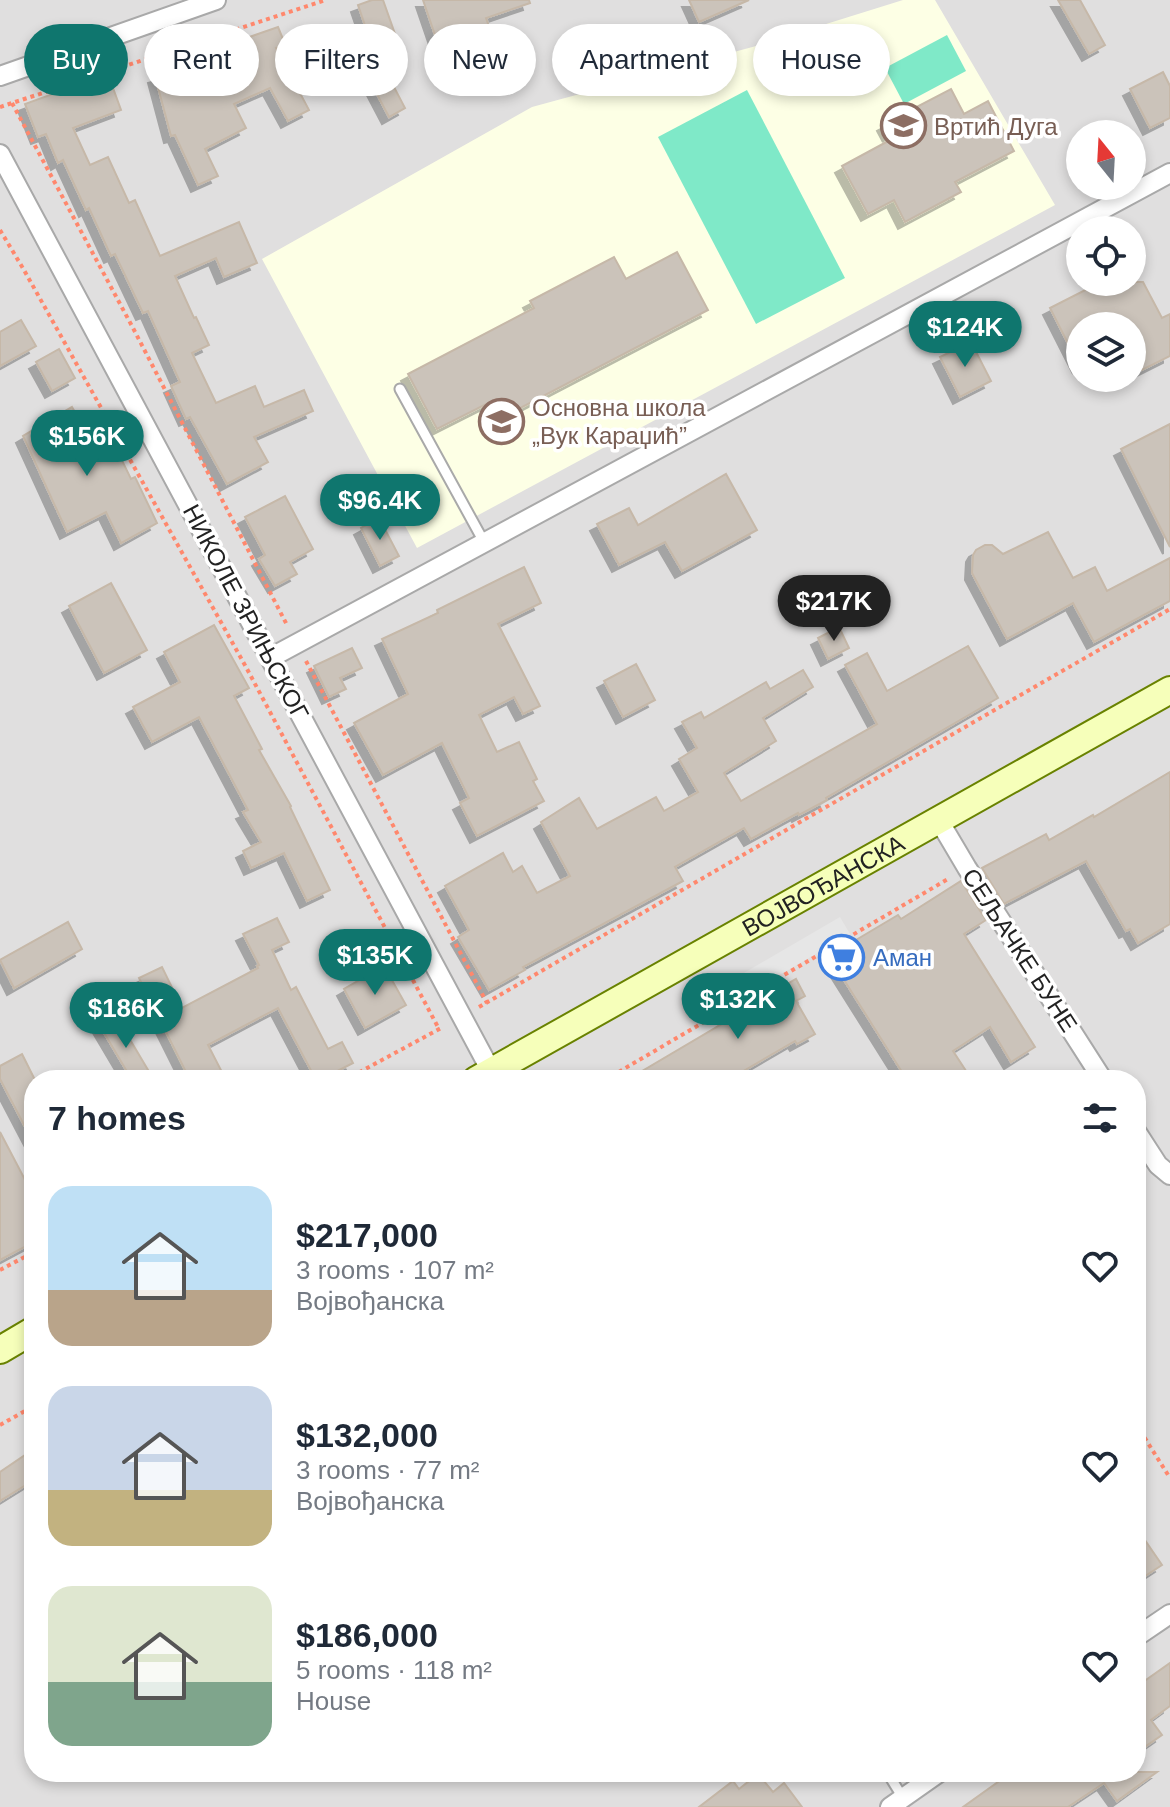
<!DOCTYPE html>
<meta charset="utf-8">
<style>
:root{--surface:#fff;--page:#f2f2f3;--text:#1f2937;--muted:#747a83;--accent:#0f766e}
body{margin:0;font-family:Helvetica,sans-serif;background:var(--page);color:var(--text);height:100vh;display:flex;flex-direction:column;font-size:30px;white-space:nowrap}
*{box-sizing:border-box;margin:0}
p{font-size:26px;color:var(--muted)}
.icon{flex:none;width:44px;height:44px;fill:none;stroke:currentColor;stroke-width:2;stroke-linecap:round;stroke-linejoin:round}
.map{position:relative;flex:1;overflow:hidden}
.drawer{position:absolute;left:24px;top:1070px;width:1122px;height:712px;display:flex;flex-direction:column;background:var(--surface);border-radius:32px;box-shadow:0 4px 12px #0003}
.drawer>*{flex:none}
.top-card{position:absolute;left:24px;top:24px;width:1122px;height:72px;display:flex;gap:16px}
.needle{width:52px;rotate:342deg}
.tools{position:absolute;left:1066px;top:120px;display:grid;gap:16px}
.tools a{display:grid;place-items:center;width:80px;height:80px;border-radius:50%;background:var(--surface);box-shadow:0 4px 12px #0003;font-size:40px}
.price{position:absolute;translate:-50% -68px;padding:0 18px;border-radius:28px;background:var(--accent);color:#fff;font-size:26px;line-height:52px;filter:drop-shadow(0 2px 4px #0008)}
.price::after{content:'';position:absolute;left:50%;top:48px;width:24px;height:18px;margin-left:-12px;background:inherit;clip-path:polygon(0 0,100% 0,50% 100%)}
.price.on{background:#222;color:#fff}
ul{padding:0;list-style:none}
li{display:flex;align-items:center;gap:24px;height:200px;padding:0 24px}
li span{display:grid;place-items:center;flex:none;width:224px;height:160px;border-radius:24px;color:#555}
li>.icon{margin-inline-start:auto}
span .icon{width:96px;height:96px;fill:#fffc;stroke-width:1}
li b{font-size:34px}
h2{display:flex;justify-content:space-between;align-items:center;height:96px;padding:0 24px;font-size:34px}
.chip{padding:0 28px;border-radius:36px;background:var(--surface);box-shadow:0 4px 12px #0003;font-size:28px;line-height:72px}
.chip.on{background:var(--accent);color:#fff}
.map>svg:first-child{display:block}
</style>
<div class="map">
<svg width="1170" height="1807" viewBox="0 0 1170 1807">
<defs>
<filter id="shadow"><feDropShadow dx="-7" dy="7" stdDeviation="0" flood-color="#0004"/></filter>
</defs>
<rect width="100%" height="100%" fill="#f3f0e8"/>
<path fill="#e0dfdf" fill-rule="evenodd" d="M0,0H1170V1807H0ZM1080,134H1132V186H1080ZM1080,230H1132V282H1080ZM1080,326H1132V378H1080ZM34,1080H1136V1772H34Z"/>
<polygon fill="#fdffe5" points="903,0 935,0 1055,205 417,548 262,259 532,107 756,46"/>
<g fill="#7fe9c8">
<polygon points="947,35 966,71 904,104 885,68"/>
<polygon points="747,90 845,278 756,324 658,137"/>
</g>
<polygon fill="#e6e6e6" points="840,917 850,934 754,990 744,973"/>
<g fill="#cbc3ba" stroke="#c6b8a8" stroke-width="2" filter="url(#shadow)">
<polygon points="372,0 383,0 395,34 371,43 405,108 389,117 369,79 355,86 335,48 365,32 370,40 358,5"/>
<polygon points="423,0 529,0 530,3 486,18 490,29 470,36 467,27 436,38"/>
<polygon points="689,0 749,0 699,22"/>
<polygon points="1058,0 1080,0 1105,45 1089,54"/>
<polygon points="278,27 285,44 276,48 309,110 288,121 270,88 234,104 246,128 205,149 218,176 198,185 175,135 171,136 155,76 201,64 197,57 220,46 221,47"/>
<polygon points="1163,72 1170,86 1170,118 1150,128 1130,89"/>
<polygon points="109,77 121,110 73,128 90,165 108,157 129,203 135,200 160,256 239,222 257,263 224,277 216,258 175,276 194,318 196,317 209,345 192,353 216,403 255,386 264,407 304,390 313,411 254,437 268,462 227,484 190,417 186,419 171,386 180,382 148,311 143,313 115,254 111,256 89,208 86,210 63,160 58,163 46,134 38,137 25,104 69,88 70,91"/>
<polygon points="951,89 964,114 988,101 1014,151 955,182 961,192 905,222 894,200 868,214 842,166 892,139 884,124"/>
<polygon points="677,252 708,310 505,416 496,399 437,429 408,374 534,308 530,301 614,257 626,279"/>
<polygon points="1101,282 1143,282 1162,318 1170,314 1170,356 1142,370 1132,350 1132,326 1080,326 1080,367 1050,308"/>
<polygon points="21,320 36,346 0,366 0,332"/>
<polygon points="971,342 991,381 960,397 940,357"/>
<polygon points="59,349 75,378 52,391 36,362"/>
<polygon points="72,407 98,452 114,444 131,479 135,477 157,523 121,543 106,512 67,532 23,436"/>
<polygon points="1170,424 1170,547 1121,449"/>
<polygon points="726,474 757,530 682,571 665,542 619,565 597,524 629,508 638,525"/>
<polygon points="285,496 313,549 290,562 297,574 275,586 259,559 265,555 245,517"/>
<polygon points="379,518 399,556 380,566 361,528"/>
<polygon points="1048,532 1073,578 1095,567 1107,591 1170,558 1170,601 1094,642 1073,603 1007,639 972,573 973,555 976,550 985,545 992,545 1003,554"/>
<polygon points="524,567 541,603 498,624 540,706 523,714 514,697 479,715 497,752 519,742 537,779 533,781 544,801 477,836 460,803 469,798 442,743 383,775 354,723 408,694 382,639 438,613 437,610"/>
<polygon points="111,583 147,650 104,673 69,606"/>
<polygon points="214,625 249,688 234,696 262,749 259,750 291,806 290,807 330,890 307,901 284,853 251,868 243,851 261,842 243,812 248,810 199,717 152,742 133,707 180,682 164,652"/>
<polygon points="839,627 849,648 828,659 818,638"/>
<polygon points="968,646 998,698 826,798 827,800 799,815 798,813 751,839 744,828 675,867 683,881 523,967 525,970 489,990 458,937 469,930 445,886 503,853 513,872 522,866 537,893 570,876 541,822 579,798 597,829 656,797 664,811 698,792 679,759 697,748 682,722 701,712 704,718 766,682 770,689 803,670 813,687 763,718 776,741 724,773 741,801 877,724 845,665 867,653 887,691"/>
<polygon points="352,648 362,668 340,678 346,689 329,697 314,666"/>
<polygon points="636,664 655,700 623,717 604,681"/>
<polygon points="1170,772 1170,924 1138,943 1130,929 1126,931 1086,861 1004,904 982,868 1046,834 1049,840 1093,815 1094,817"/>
<polygon points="961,881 986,920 964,934 1035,1047 1011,1062 990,1027 953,1051 972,1080 907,1080 829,956 898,915 901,919"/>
<polygon points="277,918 289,942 272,950 291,990 296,987 328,1049 342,1042 353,1063 320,1080 316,1080 278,1008 208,1045 226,1080 190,1080 139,978 162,967 182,1008 258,968 257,966 259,965 243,934"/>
<polygon points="68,922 82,949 14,988 0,960"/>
<polygon points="384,966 406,1005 365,1028 344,989"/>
<polygon points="796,979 805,996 796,1001 815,1034 797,1044 795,1041 728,1080 627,1080 725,1022 724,1020"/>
<polygon points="116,1016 154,1080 132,1080 100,1026"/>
<polygon points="22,1054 34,1078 34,1144 0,1079 0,1066"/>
<polygon points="0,1132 34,1197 34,1242 0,1260"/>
<polygon points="34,1449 34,1480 0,1501 0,1472"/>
<polygon points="1136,1527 1162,1565 1136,1582"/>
<polygon points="1170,1663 1170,1706 1151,1720 1162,1735 1146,1746 1136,1732 1136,1687"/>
<polygon points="1012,1772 1157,1772 1117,1801 1104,1783 1068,1807 963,1807"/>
<polygon points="758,1774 773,1792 784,1783 802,1807 699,1807 733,1781 739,1789"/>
</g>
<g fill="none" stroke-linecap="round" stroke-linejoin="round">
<defs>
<g id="lane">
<polyline points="400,389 484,542"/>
<polyline points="887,1772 903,1798"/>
</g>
<g id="street">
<polyline points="0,76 216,0"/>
<polyline points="0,154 491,1071"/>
<polyline points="270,658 1170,173"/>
<polyline points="938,819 967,868 1103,1080"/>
<polyline points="1136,1131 1158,1165 1170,1175"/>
<polyline points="1136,1637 1170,1614"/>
<polyline points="890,1807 940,1772"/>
</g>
<g id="secondary">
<path id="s1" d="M476,1080L1170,690"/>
<polyline points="0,1350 34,1330"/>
</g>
</defs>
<use href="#lane" stroke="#a9a9a9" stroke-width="13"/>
<use href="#street" stroke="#a9a9a9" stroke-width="22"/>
<use href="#secondary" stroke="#698200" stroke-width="30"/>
<g stroke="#ff886d" stroke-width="4" stroke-dasharray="4 4" stroke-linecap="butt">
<polyline points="12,103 133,328 287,625"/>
<polyline points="0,107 326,0"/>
<polyline points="0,230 24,270 246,667 439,1029"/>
<polyline points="306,661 487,1003"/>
<polyline points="479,1007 1170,609"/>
<polyline points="345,1080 443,1027"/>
<polyline points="605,1080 948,879"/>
<polyline points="0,1270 34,1252"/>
<polyline points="1136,1424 1170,1478"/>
<polyline points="0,1425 34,1406"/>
</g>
<use href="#lane" stroke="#fff" stroke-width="9"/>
<use href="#street" stroke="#fff" stroke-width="18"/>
<use href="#secondary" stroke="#f6ffba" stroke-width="26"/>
</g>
<defs>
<symbol id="school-ring" viewBox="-11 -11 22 22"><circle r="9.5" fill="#fff" stroke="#8d6e63" stroke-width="1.5"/><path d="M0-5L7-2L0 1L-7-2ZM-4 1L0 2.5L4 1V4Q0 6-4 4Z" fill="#8d6e63"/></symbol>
<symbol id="supermarket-ring" viewBox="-11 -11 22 22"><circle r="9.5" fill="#fff" stroke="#3f7fe0" stroke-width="1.5"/><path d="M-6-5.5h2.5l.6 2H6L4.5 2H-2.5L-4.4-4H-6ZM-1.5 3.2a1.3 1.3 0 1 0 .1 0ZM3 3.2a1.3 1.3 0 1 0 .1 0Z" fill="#3f7fe0"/></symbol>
</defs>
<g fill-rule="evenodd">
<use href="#school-ring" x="878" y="100" width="51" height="51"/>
<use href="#school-ring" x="476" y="396" width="51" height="51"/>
<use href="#supermarket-ring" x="816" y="932" width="51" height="51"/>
</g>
<g text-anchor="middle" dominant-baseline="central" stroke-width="7" stroke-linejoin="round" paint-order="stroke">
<g font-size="24" fill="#785e54" stroke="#fff" text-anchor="start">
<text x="934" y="126">Вртић Дуга</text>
<text x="532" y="407">Основна школа<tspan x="532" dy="28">„Вук Караџић”</tspan></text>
</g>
<g font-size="24" fill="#222" stroke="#fff">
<text transform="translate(246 612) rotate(62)">НИКОЛЕ ЗРИЊСКОГ</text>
<text stroke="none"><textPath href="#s1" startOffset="398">ВОЈВОЂАНСКА</textPath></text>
<text transform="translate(1020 950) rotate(57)">СЕЉАЧКЕ БУНЕ</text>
</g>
<g font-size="24" fill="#366cbe" stroke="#fff" text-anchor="start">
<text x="873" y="957">Аман</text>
</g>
</g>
</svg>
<div class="tools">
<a><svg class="needle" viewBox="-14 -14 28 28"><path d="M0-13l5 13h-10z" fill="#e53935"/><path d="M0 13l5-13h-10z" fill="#747a83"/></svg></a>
<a><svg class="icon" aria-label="locate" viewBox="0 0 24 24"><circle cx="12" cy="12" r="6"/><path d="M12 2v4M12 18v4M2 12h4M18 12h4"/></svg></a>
<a><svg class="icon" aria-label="layers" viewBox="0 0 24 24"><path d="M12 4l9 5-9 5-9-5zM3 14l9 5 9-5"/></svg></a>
</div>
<b class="price" style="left:965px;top:369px">$124K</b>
<b class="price" style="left:87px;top:478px">$156K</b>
<b class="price" style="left:380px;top:542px">$96.4K</b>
<b class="price on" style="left:834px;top:643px">$217K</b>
<b class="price" style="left:375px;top:997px">$135K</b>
<b class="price" style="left:738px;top:1041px">$132K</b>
<b class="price" style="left:126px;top:1050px">$186K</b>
<div class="top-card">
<a class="chip on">Buy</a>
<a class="chip">Rent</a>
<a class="chip">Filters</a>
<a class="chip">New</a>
<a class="chip">Apartment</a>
<a class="chip">House</a>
</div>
<section class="drawer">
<h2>7 homes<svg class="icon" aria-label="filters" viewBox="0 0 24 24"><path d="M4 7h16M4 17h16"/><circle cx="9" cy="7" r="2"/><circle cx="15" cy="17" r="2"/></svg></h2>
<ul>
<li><span style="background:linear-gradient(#bfe0f5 65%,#b9a48a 0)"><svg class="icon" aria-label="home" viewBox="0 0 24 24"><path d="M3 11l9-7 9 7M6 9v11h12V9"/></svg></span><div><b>$217,000</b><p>3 rooms · 107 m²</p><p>Војвођанска</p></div><svg class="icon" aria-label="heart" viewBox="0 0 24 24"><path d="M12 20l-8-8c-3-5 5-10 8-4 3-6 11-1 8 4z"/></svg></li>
<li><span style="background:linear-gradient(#c9d6e8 65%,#c2b280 0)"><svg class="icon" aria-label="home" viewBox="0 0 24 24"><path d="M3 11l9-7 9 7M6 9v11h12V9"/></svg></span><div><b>$132,000</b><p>3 rooms · 77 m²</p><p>Војвођанска</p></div><svg class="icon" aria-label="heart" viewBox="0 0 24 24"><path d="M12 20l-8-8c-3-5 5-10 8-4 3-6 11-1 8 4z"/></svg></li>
<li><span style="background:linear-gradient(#dfe7d0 60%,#7fa58c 0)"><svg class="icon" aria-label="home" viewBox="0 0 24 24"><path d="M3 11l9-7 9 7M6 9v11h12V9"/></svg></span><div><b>$186,000</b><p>5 rooms · 118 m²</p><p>House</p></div><svg class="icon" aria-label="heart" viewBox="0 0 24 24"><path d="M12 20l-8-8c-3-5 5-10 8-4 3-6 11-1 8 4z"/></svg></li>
</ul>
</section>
</div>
